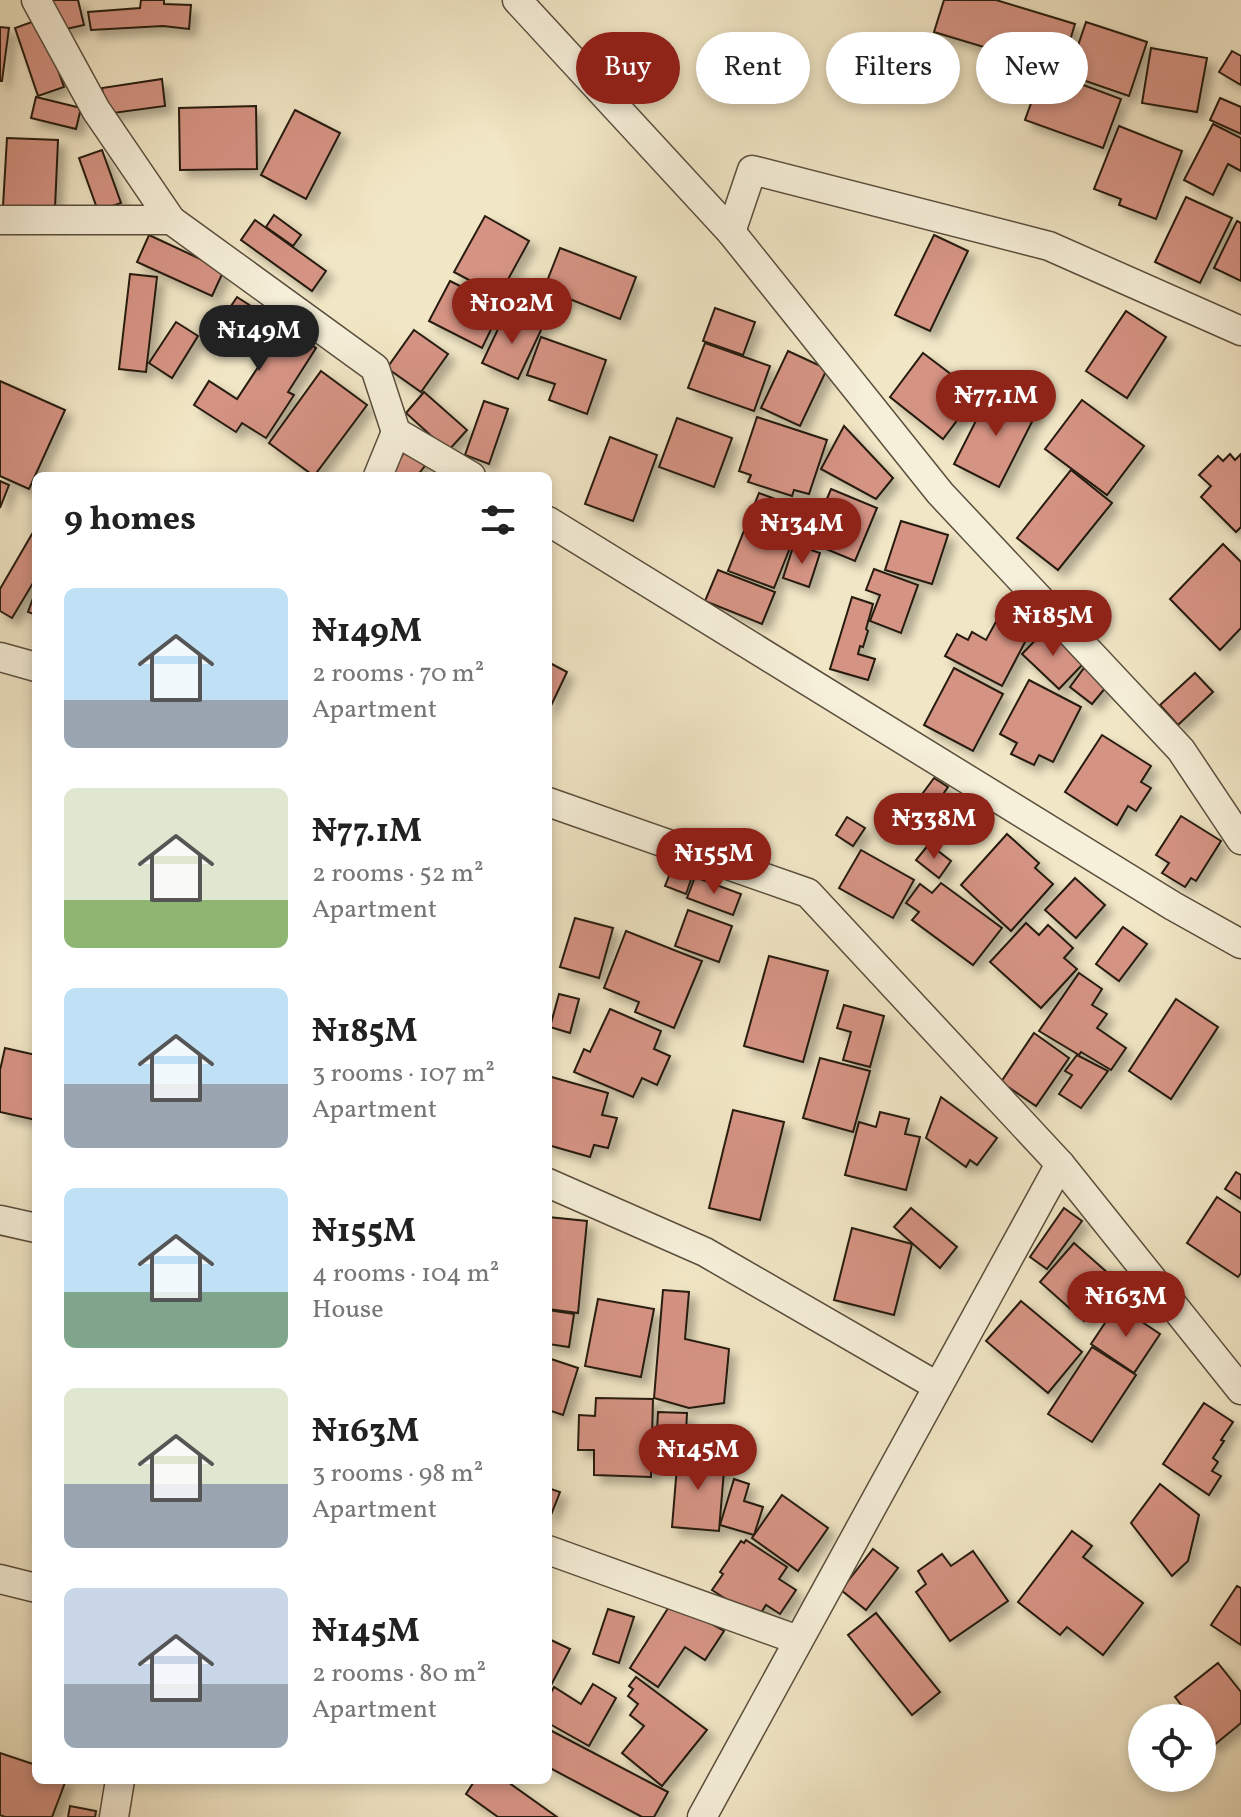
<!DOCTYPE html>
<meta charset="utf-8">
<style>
:root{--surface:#fff;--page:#f2f2f2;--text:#222;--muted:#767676;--accent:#8f2418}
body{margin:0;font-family:Vollkorn,serif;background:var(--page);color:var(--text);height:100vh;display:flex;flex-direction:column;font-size:30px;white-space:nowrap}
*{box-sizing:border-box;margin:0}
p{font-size:26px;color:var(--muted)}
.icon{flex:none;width:44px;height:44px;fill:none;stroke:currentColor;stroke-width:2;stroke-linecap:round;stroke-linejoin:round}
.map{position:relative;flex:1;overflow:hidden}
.side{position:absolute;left:32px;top:472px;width:520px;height:1312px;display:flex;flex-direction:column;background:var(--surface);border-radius:12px;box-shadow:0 4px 12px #0003}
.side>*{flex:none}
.hud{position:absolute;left:576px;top:32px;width:544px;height:72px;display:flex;gap:16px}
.fabs{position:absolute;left:1128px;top:1704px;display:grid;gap:16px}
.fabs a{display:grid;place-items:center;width:88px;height:88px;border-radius:50%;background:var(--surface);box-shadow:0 4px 12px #0003;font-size:40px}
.price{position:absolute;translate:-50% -68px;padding:0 18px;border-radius:28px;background:var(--accent);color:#fff;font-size:26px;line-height:52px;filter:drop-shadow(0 2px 4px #0008)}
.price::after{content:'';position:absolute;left:50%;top:48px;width:24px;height:18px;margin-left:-12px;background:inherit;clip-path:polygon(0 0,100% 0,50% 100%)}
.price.current{background:#222;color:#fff}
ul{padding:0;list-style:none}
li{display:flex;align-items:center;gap:24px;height:200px;padding:0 32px}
li span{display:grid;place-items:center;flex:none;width:224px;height:160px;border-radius:12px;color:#555}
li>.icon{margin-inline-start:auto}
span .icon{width:96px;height:96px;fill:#fffc;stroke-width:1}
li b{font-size:34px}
h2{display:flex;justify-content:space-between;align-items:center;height:96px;padding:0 32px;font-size:34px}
.pill{padding:0 28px;border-radius:36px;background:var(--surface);box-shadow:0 4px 12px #0003;font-size:28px;line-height:72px}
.pill.current{background:var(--accent);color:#fff}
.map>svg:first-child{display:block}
</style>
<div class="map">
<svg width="1241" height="1817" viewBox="0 0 1241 1817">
<defs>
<filter id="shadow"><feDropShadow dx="7" dy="7" stdDeviation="4" flood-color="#0004"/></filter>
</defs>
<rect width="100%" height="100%" fill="#f1e6c5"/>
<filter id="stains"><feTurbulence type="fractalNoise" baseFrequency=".0025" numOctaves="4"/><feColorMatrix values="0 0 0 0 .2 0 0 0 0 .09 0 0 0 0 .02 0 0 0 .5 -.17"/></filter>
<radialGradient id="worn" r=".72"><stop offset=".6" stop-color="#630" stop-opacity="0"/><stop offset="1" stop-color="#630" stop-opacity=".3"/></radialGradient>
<g fill="#d59383" stroke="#271b10" stroke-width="2" filter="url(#shadow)">
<polygon points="50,0 78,0 84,25 57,31"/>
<polygon points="141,0 164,0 164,4 191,5 189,29 163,26 91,30 88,12 140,8"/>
<polygon points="944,0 996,0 1075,24 1061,70 934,32"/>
<polygon points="40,19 64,87 38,96 15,28"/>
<polygon points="1086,22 1147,42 1129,96 1068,75"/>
<polygon points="0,27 9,28 2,81 0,81"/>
<polygon points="1151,48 1207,58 1197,112 1142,103"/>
<polygon points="1232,51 1241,56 1241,85 1219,72"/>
<polygon points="1043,70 1121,99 1103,148 1025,120"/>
<polygon points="162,79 165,106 106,114 102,88"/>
<polygon points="36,97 81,108 76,129 31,118"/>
<polygon points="1220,98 1241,107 1241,134 1210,120"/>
<polygon points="256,106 257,169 180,170 179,108"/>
<polygon points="295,110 340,133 306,199 261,175"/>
<polygon points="1213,124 1241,138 1241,171 1228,164 1213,195 1184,180"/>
<polygon points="1119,126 1182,151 1156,219 1119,205 1121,199 1094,189"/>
<polygon points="7,138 58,140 55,208 3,206"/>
<polygon points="102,150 121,203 98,211 79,158"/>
<polygon points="1186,197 1232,218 1200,283 1155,262"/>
<polygon points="274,215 301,235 293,246 266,227"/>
<polygon points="485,216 529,241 499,296 454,272"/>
<polygon points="255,220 326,271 312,291 241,240"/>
<polygon points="1237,221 1241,223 1241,281 1214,268"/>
<polygon points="149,235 224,270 212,296 137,262"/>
<polygon points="934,235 968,251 930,331 895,315"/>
<polygon points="560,248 636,277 620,319 544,289"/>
<polygon points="130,274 157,277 146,372 119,369"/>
<polygon points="510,280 539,296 528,315 499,299"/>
<polygon points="450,281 502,307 482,348 429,321"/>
<polygon points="237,297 316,348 288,392 294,395 266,438 242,423 236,432 194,405 209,381 237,399 268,352 221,321"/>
<polygon points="715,308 755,322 743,355 703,341"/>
<polygon points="1126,311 1166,337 1127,398 1086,371"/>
<polygon points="506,312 542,328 518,379 482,363"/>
<polygon points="176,322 198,336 172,378 149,363"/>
<polygon points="414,330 448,354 421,392 387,368"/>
<polygon points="541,337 606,360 587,414 549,400 555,384 527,375"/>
<polygon points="705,343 770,366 754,411 688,388"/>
<polygon points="788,351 827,369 800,426 761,408"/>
<polygon points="923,353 977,394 943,439 890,397"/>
<polygon points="321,371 367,405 314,476 269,443"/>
<polygon points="0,381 65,410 29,489 0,476"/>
<polygon points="992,389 1037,412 999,487 954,464"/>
<polygon points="424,392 467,430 448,451 406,413"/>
<polygon points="1082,400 1144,446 1107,495 1045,449"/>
<polygon points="484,401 508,409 489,464 465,455"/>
<polygon points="757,417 827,440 809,494 794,490 792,496 748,482 751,475 739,471"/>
<polygon points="677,418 732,438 714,487 659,467"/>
<polygon points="844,426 893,478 876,499 821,469"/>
<polygon points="610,437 657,455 633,521 585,504"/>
<polygon points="408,447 428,462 417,476 388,476"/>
<polygon points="1230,454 1235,460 1241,454 1241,527 1236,532 1201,497 1211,486 1199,475 1218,456 1223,461"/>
<polygon points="1071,470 1112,503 1058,570 1017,538"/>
<polygon points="0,481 9,485 0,508"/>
<polygon points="831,489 877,508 855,561 809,542"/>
<polygon points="759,493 805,510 774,588 728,571"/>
<polygon points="901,521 948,535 932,584 885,570"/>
<polygon points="32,534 36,537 36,578 12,618 0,611 0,589"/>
<polygon points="794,544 820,553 809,587 783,578"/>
<polygon points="1223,544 1241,562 1241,628 1220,650 1170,599"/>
<polygon points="874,569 918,585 901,633 870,621 880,595 866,590"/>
<polygon points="718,570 775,592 762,624 705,601"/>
<polygon points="36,590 36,615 28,612"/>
<polygon points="852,597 873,604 866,629 868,631 863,647 860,646 858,654 875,659 868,680 830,669"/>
<polygon points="1004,607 1035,623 1002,686 945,656 957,634 968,640 972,632 986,640"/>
<polygon points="1047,628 1084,663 1059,689 1022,654"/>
<polygon points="548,662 567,672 548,712"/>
<polygon points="954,668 1003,694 973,751 924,725"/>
<polygon points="1084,668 1107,686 1092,704 1070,687"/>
<polygon points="1195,673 1213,692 1178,725 1160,705"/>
<polygon points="1029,680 1081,707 1053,762 1039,755 1034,765 1011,754 1017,743 1000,734"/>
<polygon points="1102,735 1151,766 1141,782 1151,788 1136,811 1128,806 1117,825 1065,792"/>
<polygon points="934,778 948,787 934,807 920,797"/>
<polygon points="974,809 984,816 976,830 964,823"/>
<polygon points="1181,816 1221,841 1196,881 1191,878 1185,887 1162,873 1169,863 1156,855"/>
<polygon points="847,817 865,828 853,846 836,835"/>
<polygon points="1007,834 1039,863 1035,868 1053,884 1011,931 961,885"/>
<polygon points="929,844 951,861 939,878 916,860"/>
<polygon points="861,850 914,880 893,918 839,888"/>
<polygon points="675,861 695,868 686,894 665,886"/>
<polygon points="695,877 741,894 733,915 687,898"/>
<polygon points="1075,878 1105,905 1076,938 1045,910"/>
<polygon points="941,883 1002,928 973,965 912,920 919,912 906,903 920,884 932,893"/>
<polygon points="688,910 732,926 719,962 675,946"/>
<polygon points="575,918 613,928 599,978 560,967"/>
<polygon points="1026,923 1039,935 1048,925 1073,948 1064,958 1077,969 1041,1008 990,962"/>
<polygon points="1123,927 1147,944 1119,981 1096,964"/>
<polygon points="626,931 702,961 674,1028 635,1012 639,1002 604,988"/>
<polygon points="769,956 828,971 803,1062 744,1046"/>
<polygon points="1079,973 1102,989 1092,1005 1107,1014 1097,1028 1126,1048 1111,1070 1081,1052 1079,1055 1039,1031"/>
<polygon points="559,994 579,999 570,1033 550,1027"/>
<polygon points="1176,999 1218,1027 1171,1099 1129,1071"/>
<polygon points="844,1005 884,1016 870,1067 843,1060 851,1032 837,1028"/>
<polygon points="610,1009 661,1031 654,1049 670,1056 657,1085 642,1078 633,1097 574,1072 584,1049 590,1052"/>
<polygon points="1034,1033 1069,1058 1036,1106 1001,1082"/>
<polygon points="5,1048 36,1055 36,1120 0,1112 0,1070"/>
<polygon points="1077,1055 1108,1071 1081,1108 1059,1094 1072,1075 1065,1071"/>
<polygon points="820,1058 870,1071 853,1132 803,1118"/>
<polygon points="548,1076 608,1093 602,1115 617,1118 608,1148 594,1145 590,1157 548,1145"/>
<polygon points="941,1097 997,1138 977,1165 970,1160 966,1167 926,1138"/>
<polygon points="733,1110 784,1122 760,1220 709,1208"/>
<polygon points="880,1112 909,1119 905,1134 920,1137 906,1190 845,1175 859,1122 876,1127"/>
<polygon points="1236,1172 1241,1175 1241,1199 1225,1189"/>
<polygon points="1217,1197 1241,1213 1241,1273 1238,1277 1187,1243"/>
<polygon points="911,1208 957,1247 940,1268 894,1227"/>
<polygon points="1064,1208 1082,1221 1047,1269 1030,1257"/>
<polygon points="548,1217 587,1221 578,1313 548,1309"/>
<polygon points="852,1228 912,1244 894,1315 834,1300"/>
<polygon points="1074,1243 1118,1282 1084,1321 1040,1282"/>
<polygon points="663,1290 689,1292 685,1339 729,1349 724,1403 689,1408 654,1398"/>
<polygon points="598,1299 654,1309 641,1377 585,1366"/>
<polygon points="1021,1301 1082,1352 1048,1393 986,1341"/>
<polygon points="1117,1305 1160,1334 1134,1373 1091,1344"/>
<polygon points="548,1310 574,1314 569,1347 548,1344"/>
<polygon points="1092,1347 1136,1375 1092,1442 1048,1414"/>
<polygon points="548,1358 578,1368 563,1415 548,1410"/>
<polygon points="596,1398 653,1399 651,1477 594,1475 594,1450 578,1450 579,1415 595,1416"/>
<polygon points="1204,1403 1233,1422 1221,1440 1224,1441 1213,1458 1218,1462 1212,1471 1221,1476 1209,1495 1163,1464"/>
<polygon points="658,1412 687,1413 685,1452 656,1450"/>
<polygon points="678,1454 725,1458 719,1531 672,1527"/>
<polygon points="734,1479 749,1484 744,1501 763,1507 754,1535 720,1525"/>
<polygon points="1160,1484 1199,1515 1188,1561 1172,1576 1131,1523"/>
<polygon points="548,1488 560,1492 551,1515 548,1514"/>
<polygon points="782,1495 828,1528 798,1571 752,1538"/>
<polygon points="1072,1531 1092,1546 1083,1557 1143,1603 1103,1655 1067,1627 1060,1635 1018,1602"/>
<polygon points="746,1540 787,1567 779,1579 796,1590 780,1614 766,1605 757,1619 712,1590 723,1574 720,1572 741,1541 744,1543"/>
<polygon points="873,1549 898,1568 866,1610 841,1590"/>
<polygon points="973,1551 1008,1601 950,1641 916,1592 926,1584 918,1571 942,1554 951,1566"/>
<polygon points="1237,1586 1241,1588 1241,1645 1211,1625"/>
<polygon points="672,1602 724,1631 705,1660 685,1647 658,1687 630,1668"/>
<polygon points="608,1609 634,1617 619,1663 593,1654"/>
<polygon points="876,1613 940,1692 912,1715 848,1635"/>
<polygon points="551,1640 570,1649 548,1691 548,1646"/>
<polygon points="1218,1663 1241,1692 1241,1723 1213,1746 1202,1731 1202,1718 1191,1718 1175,1697"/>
<polygon points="636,1677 707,1730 662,1786 622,1753 644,1726 630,1715 638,1704 628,1696 633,1689 629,1686"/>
<polygon points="593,1684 616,1698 589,1746 548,1723 548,1698 554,1687 581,1704"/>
<polygon points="548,1729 668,1792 654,1817 642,1817 548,1767"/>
<polygon points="0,1753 36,1765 36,1780 66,1780 52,1817 5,1817 0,1815"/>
<polygon points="475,1780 505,1780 557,1817 498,1817 466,1794"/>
<polygon points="70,1806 96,1811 95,1817 68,1817"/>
</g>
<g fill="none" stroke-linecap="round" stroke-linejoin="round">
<defs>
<g id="street">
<polyline points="36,0 96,110 171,220 375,368 396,432 471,476"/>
<polyline points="517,0 731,232 940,493 1181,750 1241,840"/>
<polyline points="0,220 171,220"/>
<polyline points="731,232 752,170 1049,246 1241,331"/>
<polyline points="378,476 396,432"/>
<polyline points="548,521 1173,906 1241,944"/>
<polyline points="0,657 36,667"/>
<polyline points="548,802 808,893 1060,1164 1241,1390"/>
<polyline points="548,1183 705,1252 937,1386"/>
<polyline points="0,1220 36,1228"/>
<polyline points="548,1550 798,1640"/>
<polyline points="0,1579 36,1588"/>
<polyline points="114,1817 120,1780"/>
<polyline points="702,1817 1060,1164"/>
</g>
</defs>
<use href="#street" stroke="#5a4e3d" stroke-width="31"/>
<use href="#street" stroke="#f6efd9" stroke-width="28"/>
</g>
<rect width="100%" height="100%" filter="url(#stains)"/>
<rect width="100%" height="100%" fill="url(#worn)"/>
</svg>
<div class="fabs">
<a><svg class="icon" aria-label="locate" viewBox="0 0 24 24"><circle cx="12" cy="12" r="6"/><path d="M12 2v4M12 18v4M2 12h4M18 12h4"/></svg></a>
</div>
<b class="price" style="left:512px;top:346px">₦102M</b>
<b class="price current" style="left:259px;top:373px">₦149M</b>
<b class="price" style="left:996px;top:438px">₦77.1M</b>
<b class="price" style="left:802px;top:566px">₦134M</b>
<b class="price" style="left:1053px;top:658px">₦185M</b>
<b class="price" style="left:934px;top:861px">₦338M</b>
<b class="price" style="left:714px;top:896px">₦155M</b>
<b class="price" style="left:1126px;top:1339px">₦163M</b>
<b class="price" style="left:698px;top:1492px">₦145M</b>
<div class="hud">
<a class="pill current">Buy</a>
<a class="pill">Rent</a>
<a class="pill">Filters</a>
<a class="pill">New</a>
</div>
<section class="side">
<h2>9 homes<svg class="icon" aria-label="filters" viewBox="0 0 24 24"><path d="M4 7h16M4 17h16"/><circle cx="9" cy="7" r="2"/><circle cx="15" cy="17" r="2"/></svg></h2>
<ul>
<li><span style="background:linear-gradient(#bfe0f5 70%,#9aa5b1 0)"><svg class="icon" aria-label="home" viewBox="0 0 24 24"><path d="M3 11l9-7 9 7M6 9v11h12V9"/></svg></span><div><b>₦149M</b><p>2 rooms · 70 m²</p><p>Apartment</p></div></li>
<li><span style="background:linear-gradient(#dfe7d0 70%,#8fb573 0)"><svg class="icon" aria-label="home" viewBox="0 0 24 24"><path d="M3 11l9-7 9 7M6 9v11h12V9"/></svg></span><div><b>₦77.1M</b><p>2 rooms · 52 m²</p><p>Apartment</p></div></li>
<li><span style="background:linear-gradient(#bfe0f5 60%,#9aa5b1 0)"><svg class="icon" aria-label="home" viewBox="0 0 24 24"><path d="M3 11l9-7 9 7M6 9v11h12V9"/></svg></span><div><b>₦185M</b><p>3 rooms · 107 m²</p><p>Apartment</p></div></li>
<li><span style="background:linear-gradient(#bfe0f5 65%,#7fa58c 0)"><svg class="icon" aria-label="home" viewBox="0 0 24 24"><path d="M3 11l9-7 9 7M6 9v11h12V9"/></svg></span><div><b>₦155M</b><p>4 rooms · 104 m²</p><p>House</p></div></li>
<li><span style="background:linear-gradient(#dfe7d0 60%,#9aa5b1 0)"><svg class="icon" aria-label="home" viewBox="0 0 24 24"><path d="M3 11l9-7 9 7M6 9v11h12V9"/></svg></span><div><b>₦163M</b><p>3 rooms · 98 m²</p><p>Apartment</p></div></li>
<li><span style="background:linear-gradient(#c9d6e8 60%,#9aa5b1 0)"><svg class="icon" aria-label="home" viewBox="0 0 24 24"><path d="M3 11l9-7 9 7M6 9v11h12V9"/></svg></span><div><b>₦145M</b><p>2 rooms · 80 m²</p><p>Apartment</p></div></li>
</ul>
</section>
</div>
